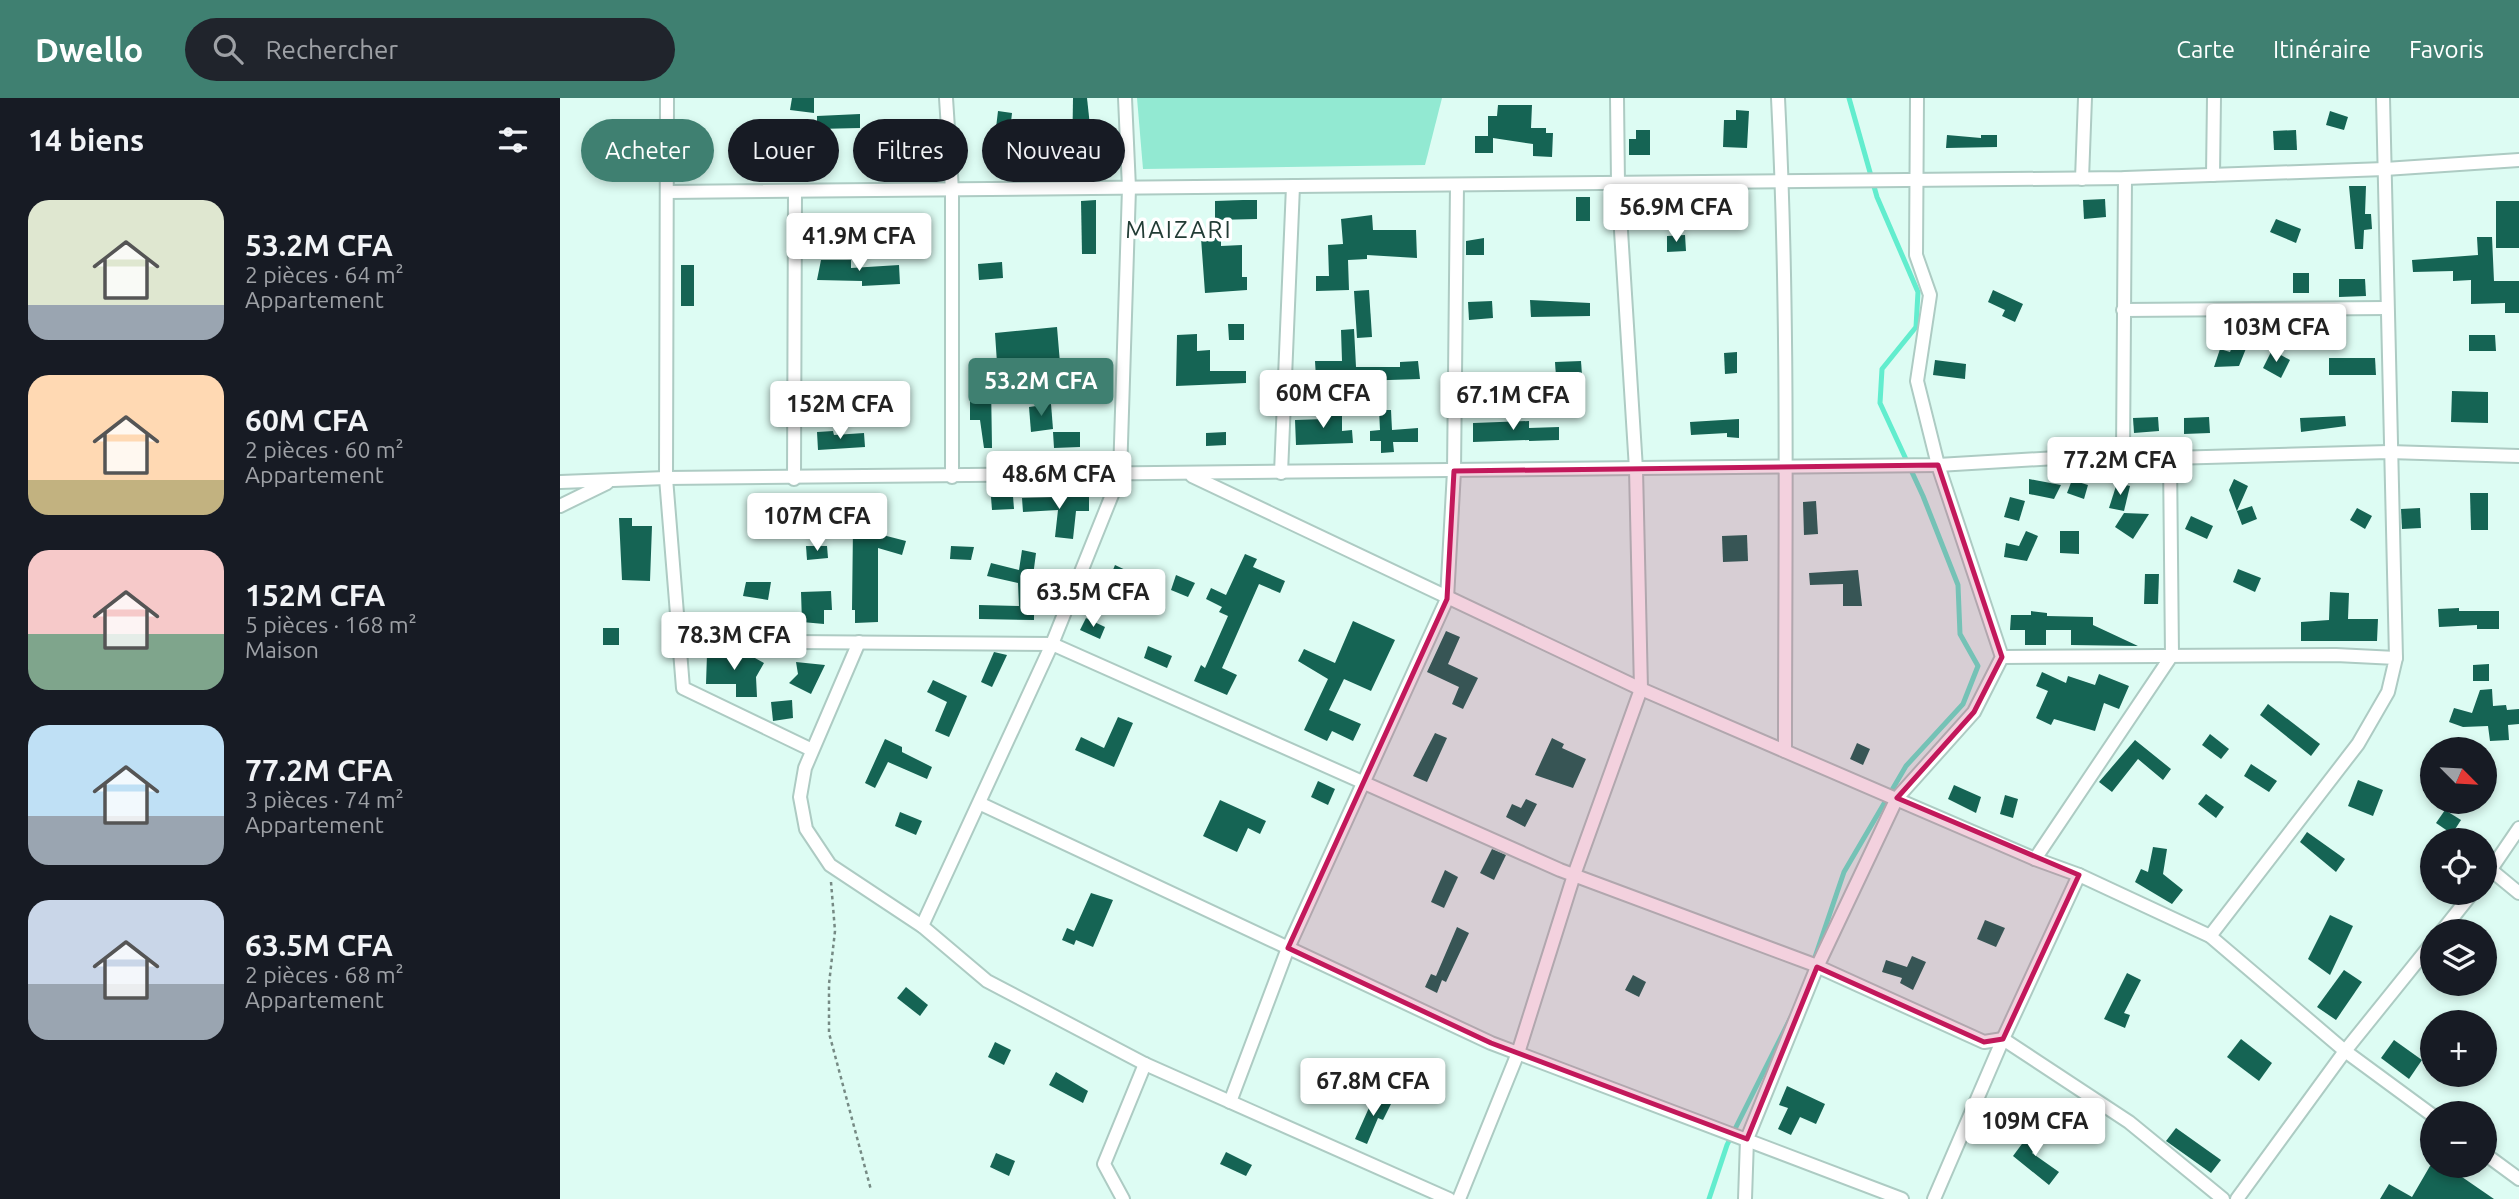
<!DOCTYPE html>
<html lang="fr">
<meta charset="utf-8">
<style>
:root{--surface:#171b24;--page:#20242c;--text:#f1f3f6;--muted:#9ea1a6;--accent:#3f8071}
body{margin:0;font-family:Ubuntu,sans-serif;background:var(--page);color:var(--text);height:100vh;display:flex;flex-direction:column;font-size:26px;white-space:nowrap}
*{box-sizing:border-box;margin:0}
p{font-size:23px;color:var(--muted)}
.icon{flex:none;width:38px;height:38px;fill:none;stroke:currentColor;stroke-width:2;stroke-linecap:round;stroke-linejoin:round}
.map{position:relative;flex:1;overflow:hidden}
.details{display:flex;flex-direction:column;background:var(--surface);width:560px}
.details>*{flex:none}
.guide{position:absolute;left:21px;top:21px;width:665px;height:63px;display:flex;gap:14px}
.needle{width:46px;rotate:114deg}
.controls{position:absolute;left:1860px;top:639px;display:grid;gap:14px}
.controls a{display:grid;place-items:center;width:77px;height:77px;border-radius:50%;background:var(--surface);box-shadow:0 4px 10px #0003;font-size:35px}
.price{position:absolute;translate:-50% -60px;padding:0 16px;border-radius:7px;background:#fff;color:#222;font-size:23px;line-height:46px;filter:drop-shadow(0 2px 4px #0008)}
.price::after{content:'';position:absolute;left:50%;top:42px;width:21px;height:16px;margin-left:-10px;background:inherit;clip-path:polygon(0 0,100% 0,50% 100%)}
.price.selected{background:var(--accent);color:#fff}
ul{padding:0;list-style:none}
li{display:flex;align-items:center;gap:21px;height:175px;padding:0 28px}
li span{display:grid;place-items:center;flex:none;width:196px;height:140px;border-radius:21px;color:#555}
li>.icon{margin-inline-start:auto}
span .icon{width:84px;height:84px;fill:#fffc;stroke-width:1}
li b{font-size:30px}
h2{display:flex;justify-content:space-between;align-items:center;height:84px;padding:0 28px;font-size:30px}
.chip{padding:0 24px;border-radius:32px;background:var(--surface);box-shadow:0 4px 10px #0003;font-size:24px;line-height:63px}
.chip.selected{background:var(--accent);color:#fff}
header{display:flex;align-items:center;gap:42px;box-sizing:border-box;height:98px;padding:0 35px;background:var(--accent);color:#fff}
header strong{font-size:33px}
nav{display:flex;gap:38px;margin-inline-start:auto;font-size:24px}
.search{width:490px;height:63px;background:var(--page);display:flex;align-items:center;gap:18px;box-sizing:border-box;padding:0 24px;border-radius:38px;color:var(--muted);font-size:26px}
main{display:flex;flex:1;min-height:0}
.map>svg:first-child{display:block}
</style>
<header>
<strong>Dwello</strong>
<div class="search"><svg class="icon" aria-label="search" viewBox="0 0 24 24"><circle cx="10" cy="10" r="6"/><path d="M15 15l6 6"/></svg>Rechercher</div>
<nav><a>Carte</a><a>Itinéraire</a><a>Favoris</a></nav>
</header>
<main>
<section class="details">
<h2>14 biens<svg class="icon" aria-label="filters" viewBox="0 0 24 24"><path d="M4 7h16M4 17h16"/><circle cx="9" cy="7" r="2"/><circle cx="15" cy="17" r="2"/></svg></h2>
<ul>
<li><span style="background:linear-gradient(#dfe7d0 75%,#9aa5b1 0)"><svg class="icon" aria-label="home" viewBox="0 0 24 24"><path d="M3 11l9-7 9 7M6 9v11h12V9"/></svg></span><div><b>53.2M CFA</b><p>2 pièces · 64 m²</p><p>Appartement</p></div></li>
<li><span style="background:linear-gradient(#ffd9b3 75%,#c2b280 0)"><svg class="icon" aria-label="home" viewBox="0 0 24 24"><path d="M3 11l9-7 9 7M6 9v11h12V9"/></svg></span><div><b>60M CFA</b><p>2 pièces · 60 m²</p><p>Appartement</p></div></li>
<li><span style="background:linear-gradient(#f6c9c9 60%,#7fa58c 0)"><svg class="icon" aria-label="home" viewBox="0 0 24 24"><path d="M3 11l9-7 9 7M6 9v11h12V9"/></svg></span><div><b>152M CFA</b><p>5 pièces · 168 m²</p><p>Maison</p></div></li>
<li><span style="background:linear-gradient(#bfe0f5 65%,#9aa5b1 0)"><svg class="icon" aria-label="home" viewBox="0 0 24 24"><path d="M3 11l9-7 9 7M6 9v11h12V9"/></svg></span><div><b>77.2M CFA</b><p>3 pièces · 74 m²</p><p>Appartement</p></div></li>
<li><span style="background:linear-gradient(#c9d6e8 60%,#9aa5b1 0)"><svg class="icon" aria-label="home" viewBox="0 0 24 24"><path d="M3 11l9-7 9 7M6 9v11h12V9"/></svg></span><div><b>63.5M CFA</b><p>2 pièces · 68 m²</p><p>Appartement</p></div></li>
</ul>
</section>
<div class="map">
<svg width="1959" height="1101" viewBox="0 0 1959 1101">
<rect width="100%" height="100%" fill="#ddfcf3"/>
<polygon fill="#92e9d2" points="577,0 882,0 865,67 583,71"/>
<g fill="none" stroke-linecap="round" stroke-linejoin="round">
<g stroke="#62edce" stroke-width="5">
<polyline points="1253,865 1284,774 1346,668 1403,606 1418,568 1400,536 1398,487 1363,398 1320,305 1322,271 1356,229 1358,194 1317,99 1289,0"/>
<polyline points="1149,1101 1167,1047 1231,919"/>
</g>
</g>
<g fill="#156454">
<polygon points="232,0 254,0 254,15 230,12"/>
<polygon points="513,0 527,0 534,65 512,65"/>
<polygon points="938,7 972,7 971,30 986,30 986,35 993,35 992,59 973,58 973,46 933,40 933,55 915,55 915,38 928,38 928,18 937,18"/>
<polygon points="1176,12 1189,13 1187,50 1163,49 1164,22 1176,22"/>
<polygon points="438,13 452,15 448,51 459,51 459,66 440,67 439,30 436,30"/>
<polygon points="1770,13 1788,19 1784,32 1766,27"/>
<polygon points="300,16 300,30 257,31 257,18"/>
<polygon points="1076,32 1090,32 1090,57 1069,57 1069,41 1076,41"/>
<polygon points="1736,32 1737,52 1714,52 1713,33"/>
<polygon points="1387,37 1421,40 1421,37 1437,37 1437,49 1386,50"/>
<polygon points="1789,88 1806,88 1805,116 1811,116 1812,131 1804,132 1803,151 1795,151"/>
<rect x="1016" y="99" width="14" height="24"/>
<polygon points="1545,101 1546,119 1524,121 1523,102"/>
<polygon points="536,102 536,156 522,156 521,103"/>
<polygon points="683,102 697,102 697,121 655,122 655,103"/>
<rect x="1936" y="103" width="23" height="47"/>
<polygon points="812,117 813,132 856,132 857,160 807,157 807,161 788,162 789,192 756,193 756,178 769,178 768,147 783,146 781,121"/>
<polygon points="314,119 316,134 287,134 287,121"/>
<polygon points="1716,121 1741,131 1736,145 1710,134"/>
<polygon points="1125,137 1126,153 1107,154 1107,138"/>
<polygon points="1917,139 1932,139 1934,183 1959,183 1959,215 1945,215 1945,205 1911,206 1911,182 1893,183 1893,173 1853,174 1852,162 1918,157"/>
<polygon points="641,140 661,140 661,148 682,147 682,179 687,179 687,192 645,195"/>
<polygon points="924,140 924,157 906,157 906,143"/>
<polygon points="261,162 291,162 291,170 339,167 340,186 302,188 302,183 257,182"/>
<polygon points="442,164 443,180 419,182 418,166"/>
<rect x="121" y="167" width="13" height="41"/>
<rect x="1733" y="175" width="16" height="20"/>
<polygon points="1779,181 1805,181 1806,198 1779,199"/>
<polygon points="809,192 812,239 797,240 794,193"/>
<polygon points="1433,192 1463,206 1455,224 1442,218 1445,212 1428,204"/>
<polygon points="970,202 1030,205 1030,218 971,219"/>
<polygon points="932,203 933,220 909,222 908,204"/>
<polygon points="668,226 684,226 684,242 669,242"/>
<polygon points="497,229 500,265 507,265 508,288 482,293 480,262 437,265 435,235"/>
<polygon points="794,231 796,269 840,269 840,264 858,263 860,281 798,283 798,296 785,296 785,280 756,280 755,263 782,263 781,232"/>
<polygon points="637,236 637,253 650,252 650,273 686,273 686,285 616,288 617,237"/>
<polygon points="1677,237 1689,243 1679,268 1654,269 1660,251 1670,254"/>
<polygon points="1909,237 1935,237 1936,253 1909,253"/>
<polygon points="1712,252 1730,262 1721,280 1703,270"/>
<polygon points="1177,254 1177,275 1165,276 1164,255"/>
<polygon points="1769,260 1815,260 1816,277 1769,277"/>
<polygon points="1375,262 1406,266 1405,281 1373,277"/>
<polygon points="1021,263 1022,277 996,279 995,264"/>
<polygon points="410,286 431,286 432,350 424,350 420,322 410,322"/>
<polygon points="1892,293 1928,294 1928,325 1891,324"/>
<polygon points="491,306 493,331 471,334 469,309"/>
<polygon points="765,310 782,311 782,333 792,332 793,345 736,347 735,322 765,321"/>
<polygon points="819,312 831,312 832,332 858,330 858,344 833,344 834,354 821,355 821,343 810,343 810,333 820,332"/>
<polygon points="1785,318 1786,328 1741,334 1740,320"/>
<polygon points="1598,319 1599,333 1574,335 1573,320"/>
<polygon points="1649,319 1650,335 1624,336 1624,320"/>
<polygon points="1179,321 1179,340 1167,339 1167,335 1131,337 1130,324"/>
<polygon points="969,323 969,330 999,329 999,342 969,343 969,337 969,342 913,344 913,325"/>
<polygon points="273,333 274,337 304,335 305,349 258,352 257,334"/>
<polygon points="493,334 520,334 520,349 494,350"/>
<polygon points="666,334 666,347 646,348 646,335"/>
<polygon points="1469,381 1501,387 1494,401 1469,396"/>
<polygon points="1674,381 1688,388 1677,413 1692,408 1697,421 1682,427 1669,392"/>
<polygon points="1512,382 1528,387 1524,401 1507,395"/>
<polygon points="1557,385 1570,388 1564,413 1549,410"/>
<polygon points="1910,395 1928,395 1928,432 1911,432"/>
<polygon points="453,398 454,411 432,412 431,399"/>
<polygon points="529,398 529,413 516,413 513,441 495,439 498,412 463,414 462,400"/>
<polygon points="1450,399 1465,403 1459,423 1444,419"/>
<polygon points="1256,403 1258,436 1244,437 1243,404"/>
<polygon points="1797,410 1812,418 1805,431 1790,422"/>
<polygon points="1860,410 1861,430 1842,431 1841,411"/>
<polygon points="1564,415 1589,416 1573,441 1555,429"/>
<polygon points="1631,418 1653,428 1647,441 1625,431"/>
<polygon points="59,420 72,420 72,428 92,428 90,483 62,482"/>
<polygon points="293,429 315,430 315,435 346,443 342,457 318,450 318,524 295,525 295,512 292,512"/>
<polygon points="1466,433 1478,438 1467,463 1444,459 1446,445 1459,448"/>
<polygon points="1500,433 1519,433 1519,456 1500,455"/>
<polygon points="1187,437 1188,463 1163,464 1162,438"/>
<polygon points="246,448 267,448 268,460 247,462"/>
<polygon points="391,448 414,449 411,462 390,461"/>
<polygon points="462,452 476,455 473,478 488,477 490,502 474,503 474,522 419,521 419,507 459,508 458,485 427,478 431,465 459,472"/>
<polygon points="685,456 697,461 693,469 725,483 720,495 699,486 662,570 677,577 667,597 634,583 641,567 645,570 668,518 659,514 662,509 646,501 651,490 666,497"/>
<polygon points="555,467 593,485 581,504 566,497 570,488 550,479"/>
<polygon points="1678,471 1701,480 1695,494 1673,484"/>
<polygon points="1298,472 1302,508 1283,508 1283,486 1250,487 1249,475"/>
<polygon points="1585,476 1599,476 1598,506 1584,506"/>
<polygon points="616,477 635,485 628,499 611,492"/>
<polygon points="186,484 211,484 208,502 183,498"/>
<polygon points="271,493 272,512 264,512 264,526 242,524 241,494"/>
<polygon points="1770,494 1789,495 1788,521 1818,521 1817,543 1741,543 1741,524 1769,522"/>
<polygon points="1899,510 1899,513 1939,513 1939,531 1917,531 1917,527 1879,529 1878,511"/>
<polygon points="1471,513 1487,515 1487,518 1533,519 1533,527 1578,548 1511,547 1511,532 1486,532 1486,547 1465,547 1465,532 1450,532 1451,517 1471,517"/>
<polygon points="526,520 545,529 540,541 520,532"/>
<polygon points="793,523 835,542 811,593 784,581 769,612 801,626 793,643 772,633 767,643 744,632 768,581 738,563 744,551 775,565"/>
<rect x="43" y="530" width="16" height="17"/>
<polygon points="886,533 900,539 888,566 918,580 903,611 892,606 899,589 867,574"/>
<polygon points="588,548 612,558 607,570 584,560"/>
<polygon points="434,554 447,557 432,589 421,584"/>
<polygon points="186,555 204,565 196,579 197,599 176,599 176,586 146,586 147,556"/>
<polygon points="236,564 265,567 251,596 229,585 238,576"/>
<polygon points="1929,566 1929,583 1913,583 1913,567"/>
<polygon points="1482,574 1506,585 1508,578 1535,587 1539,576 1569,588 1559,611 1544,605 1535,633 1494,621 1491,627 1476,620 1488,593 1476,588"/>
<polygon points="373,582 407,598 389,639 375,633 387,604 367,594"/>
<polygon points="1932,591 1933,608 1946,607 1947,612 1959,611 1959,626 1948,627 1949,642 1930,643 1928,628 1903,629 1889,624 1894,610 1912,615 1920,592"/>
<polygon points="232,602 233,620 213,623 211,604"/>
<polygon points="1708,606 1760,646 1751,658 1700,617"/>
<polygon points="558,619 573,625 554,669 515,652 521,639 544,650"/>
<polygon points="875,635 887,640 867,684 853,678"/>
<polygon points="1650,636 1669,651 1661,661 1642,647"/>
<polygon points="992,640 1004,646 1002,650 1026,661 1013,690 975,677"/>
<polygon points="325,641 342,649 342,654 372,669 367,681 328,664 315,690 305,685"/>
<polygon points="1575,642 1611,671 1603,682 1578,661 1552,694 1539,684"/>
<polygon points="1297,645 1310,651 1303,667 1290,661"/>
<polygon points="1691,666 1717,683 1709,694 1684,678"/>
<polygon points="1798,682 1823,692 1813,718 1788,708"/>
<polygon points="758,683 775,691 768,707 751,699"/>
<polygon points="1394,687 1421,699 1416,715 1388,701"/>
<polygon points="1646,696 1664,709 1656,720 1638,706"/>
<polygon points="1445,697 1458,701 1453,720 1440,716"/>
<polygon points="966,701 977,706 965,729 946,719 952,706 961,710"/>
<polygon points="660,702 706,723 700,736 688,730 677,754 643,738"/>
<polygon points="1885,712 1901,722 1892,736 1876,725"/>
<polygon points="340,714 362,723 356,737 335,728"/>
<polygon points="1747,734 1785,761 1776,774 1740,744"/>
<polygon points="1593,749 1607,751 1603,776 1623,792 1612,806 1575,784 1581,771 1588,774"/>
<polygon points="932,751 946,757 934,782 920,775"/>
<polygon points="885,772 898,779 884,810 871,804"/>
<polygon points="531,795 553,802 533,849 516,842 514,847 502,842 507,830 514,833"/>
<polygon points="1770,817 1793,828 1770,877 1748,861"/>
<polygon points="1425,822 1445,830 1436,849 1417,841"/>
<polygon points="897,829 909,835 886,884 882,882 877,895 865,889 871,876 876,878"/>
<polygon points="1352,858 1366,864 1353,892 1340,885 1342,880 1322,874 1326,862 1347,869"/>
<polygon points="1784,872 1802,884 1776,922 1757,909"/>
<polygon points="1567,875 1581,882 1564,915 1570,917 1565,930 1544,921"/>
<polygon points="1073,877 1086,884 1079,899 1065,892"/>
<polygon points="346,889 368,907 360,918 337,900"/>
<polygon points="1681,941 1712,965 1699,983 1667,959"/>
<polygon points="1834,942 1862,962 1849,981 1821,960"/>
<polygon points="435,944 451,952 444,967 428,959"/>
<polygon points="496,974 528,993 523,1005 489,987"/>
<polygon points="833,974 845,980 835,1002 822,997"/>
<polygon points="1227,988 1265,1006 1256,1026 1240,1019 1231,1037 1218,1031 1228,1010 1219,1007"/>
<polygon points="821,996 833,1002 823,1022 818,1020 807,1046 795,1041 812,1003 817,1005"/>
<polygon points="1616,1030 1661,1062 1651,1075 1606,1043"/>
<polygon points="1473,1031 1484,1038 1472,1055 1499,1074 1489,1087 1453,1058"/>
<polygon points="666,1054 692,1067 686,1078 660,1066"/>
<polygon points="436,1055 455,1063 449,1078 430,1069"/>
<polygon points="1870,1068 1886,1068 1934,1101 1820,1101 1829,1086 1852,1099"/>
</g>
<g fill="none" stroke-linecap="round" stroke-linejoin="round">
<defs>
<g id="street">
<polyline points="107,0 106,380 123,590 252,652"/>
<polyline points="386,0 392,92 392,379"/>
<path d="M1218,0C1229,217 1225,435 1225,653"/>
<polyline points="1823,0 1836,560"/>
<polyline points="1653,77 1654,0"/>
<polyline points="1522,81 1525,0"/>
<polyline points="107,94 1565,80 1825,71 1959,62"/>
<polyline points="1563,212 1827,210"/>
<polyline points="1563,356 1565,80"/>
<polyline points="721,375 733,88"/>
<polyline points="632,378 1081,591 1475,761 1519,777 1650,838 1785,953 1872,1017"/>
<polyline points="234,381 235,93"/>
<polyline points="0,384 106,380 1378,367 1563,356 1610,360 1829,354 1959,358"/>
<polyline points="0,408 47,385"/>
<polyline points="121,543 492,546 1000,772 1252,866 1424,944 1443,941 1569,1024 1663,1101"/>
<polyline points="299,544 245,670 240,699 246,731 270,767 362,828 427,883 585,966 889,1101"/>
<polyline points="1442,559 1776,557 1836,560 1828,594 1798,646 1650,838"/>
<polyline points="421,706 931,945 1342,1101"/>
<polyline points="1475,761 1612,557 1610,360"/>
<polyline points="1931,772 1959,795"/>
<polyline points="1925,780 1959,730"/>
<polyline points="362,828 492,546 560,377 569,90 565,0"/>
<polyline points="1882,833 1913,794"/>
<polyline points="670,1004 728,850 887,501 894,373 897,87"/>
<polyline points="1925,1056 1959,1081"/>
<polyline points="563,1101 544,1066 585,966"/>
<polyline points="899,1101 958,955 1014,777 1081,591 1076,371 1058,85 1057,0"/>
<polyline points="1185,1101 1187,1041 1257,869 1337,700 1414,614 1442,559 1378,367 1357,283 1370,197 1356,157 1357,0"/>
<polyline points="1374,1101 1443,941 1519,777"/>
<polyline points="1677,1101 1785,953 1872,845"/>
</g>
</defs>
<use href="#street" stroke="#adcbc3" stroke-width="16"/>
<polyline stroke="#768a84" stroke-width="2.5" stroke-dasharray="3.5 3.5" stroke-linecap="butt" points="271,784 275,833 269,886 269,935 311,1092"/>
<use href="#street" stroke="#fff" stroke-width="12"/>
</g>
<path fill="#c2185b" fill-opacity="0.2" stroke="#c2185b" stroke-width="5" stroke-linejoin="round" d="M1378,367L1442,559L1414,614L1337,700L1519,777L1443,941L1424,944L1257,869L1187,1041L931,945L728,850L887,501L894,373Z"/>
<g text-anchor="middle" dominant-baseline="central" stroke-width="7" stroke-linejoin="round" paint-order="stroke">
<g font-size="24" letter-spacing="2" fill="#223c35" stroke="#fff">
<text x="619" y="131">MAIZARI</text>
</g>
</g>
</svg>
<div class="controls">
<a><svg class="needle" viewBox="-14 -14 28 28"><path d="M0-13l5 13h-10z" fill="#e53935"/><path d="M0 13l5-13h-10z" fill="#9ea1a6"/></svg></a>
<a><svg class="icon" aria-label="locate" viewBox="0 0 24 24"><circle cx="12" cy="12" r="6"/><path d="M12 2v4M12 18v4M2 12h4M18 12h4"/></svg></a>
<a><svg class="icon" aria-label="layers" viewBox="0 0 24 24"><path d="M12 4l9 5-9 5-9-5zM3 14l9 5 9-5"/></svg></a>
<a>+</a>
<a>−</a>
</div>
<b class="price" style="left:1116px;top:146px">56.9M CFA</b>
<b class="price" style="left:299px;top:175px">41.9M CFA</b>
<b class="price" style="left:1716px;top:266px">103M CFA</b>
<b class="price selected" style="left:481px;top:320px">53.2M CFA</b>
<b class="price" style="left:763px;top:332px">60M CFA</b>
<b class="price" style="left:953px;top:334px">67.1M CFA</b>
<b class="price" style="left:280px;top:343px">152M CFA</b>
<b class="price" style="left:1560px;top:399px">77.2M CFA</b>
<b class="price" style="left:499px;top:413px">48.6M CFA</b>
<b class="price" style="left:257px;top:455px">107M CFA</b>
<b class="price" style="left:533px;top:531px">63.5M CFA</b>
<b class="price" style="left:174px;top:574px">78.3M CFA</b>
<b class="price" style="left:813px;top:1020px">67.8M CFA</b>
<b class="price" style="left:1475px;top:1060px">109M CFA</b>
<div class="guide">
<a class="chip selected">Acheter</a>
<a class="chip">Louer</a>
<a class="chip">Filtres</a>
<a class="chip">Nouveau</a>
</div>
</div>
</main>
